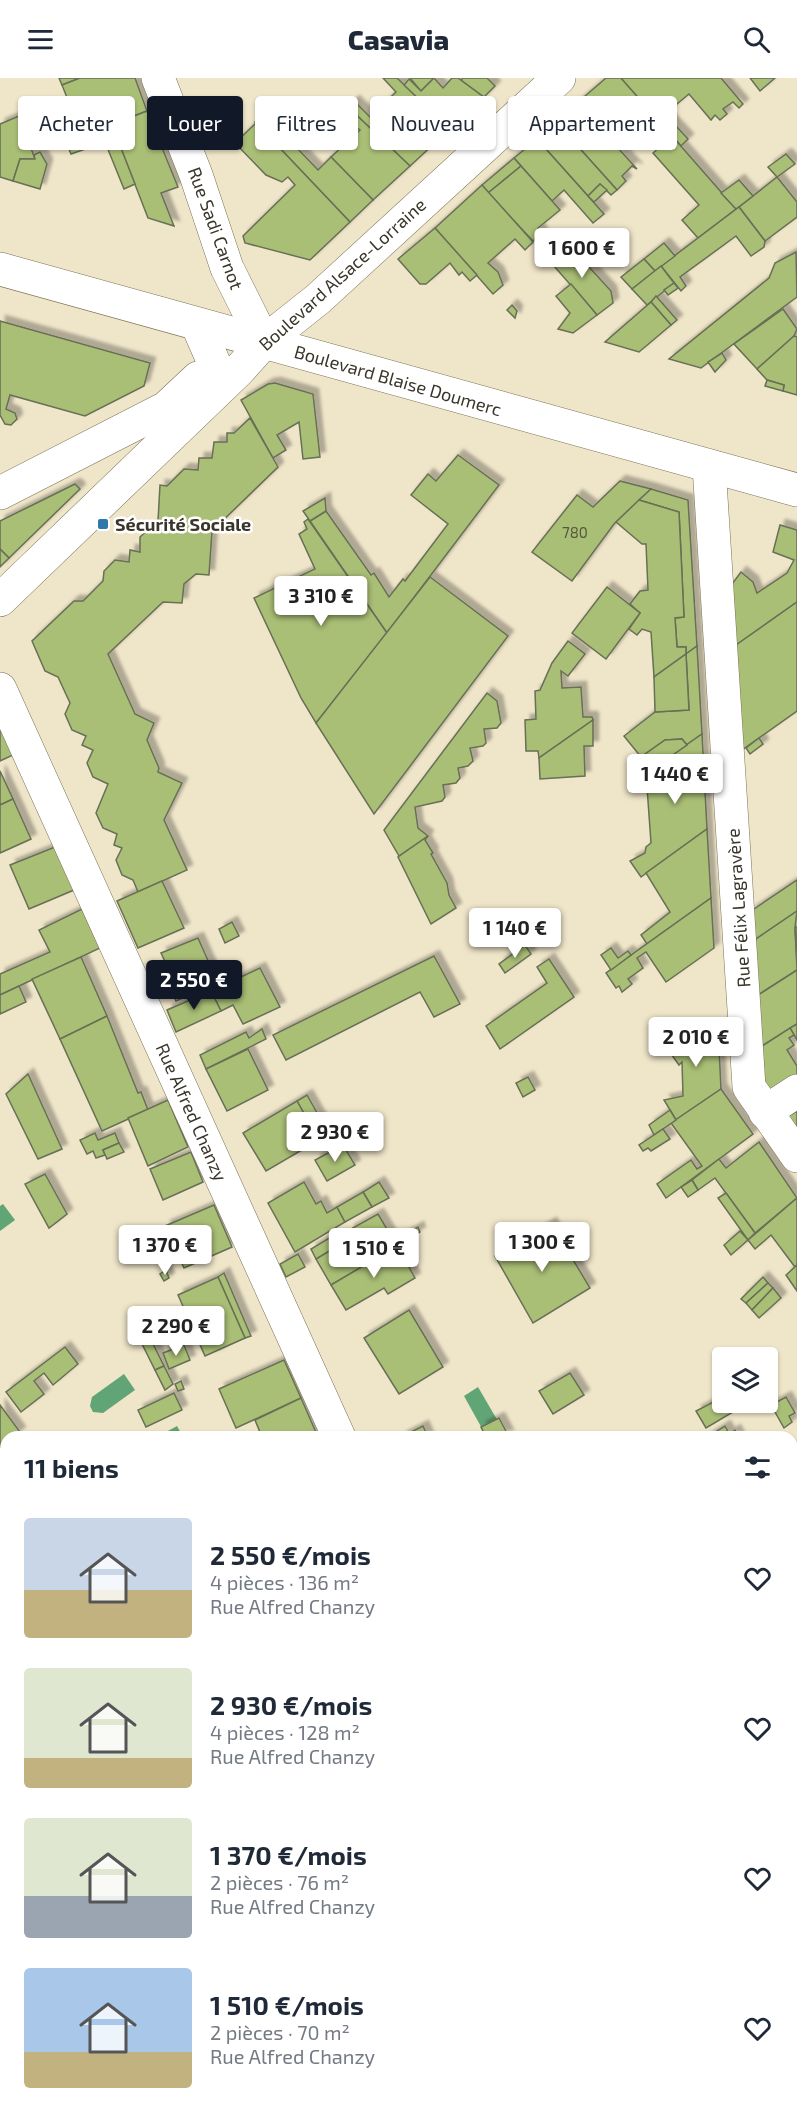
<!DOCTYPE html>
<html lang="fr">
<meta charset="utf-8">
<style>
:root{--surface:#fff;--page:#f2f2f3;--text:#1f2937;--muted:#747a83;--accent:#111827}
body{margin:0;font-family:"Exo 2",sans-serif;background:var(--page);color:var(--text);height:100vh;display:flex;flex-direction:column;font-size:22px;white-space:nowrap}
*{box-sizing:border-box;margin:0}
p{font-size:20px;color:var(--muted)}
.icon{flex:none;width:33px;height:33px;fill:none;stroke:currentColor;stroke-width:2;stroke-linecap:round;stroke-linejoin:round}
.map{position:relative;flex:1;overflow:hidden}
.panel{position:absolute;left:0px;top:1353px;width:798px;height:686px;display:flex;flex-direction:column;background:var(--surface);border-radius:18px 18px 0 0;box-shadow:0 2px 4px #0004}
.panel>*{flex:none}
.hud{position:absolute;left:18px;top:18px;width:762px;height:54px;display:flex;gap:12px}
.tools{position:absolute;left:712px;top:1269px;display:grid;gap:12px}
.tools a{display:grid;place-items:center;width:66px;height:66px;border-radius:6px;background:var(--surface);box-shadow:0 2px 4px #0004;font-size:30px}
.price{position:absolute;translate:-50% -51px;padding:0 14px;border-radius:6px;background:#fff;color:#222;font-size:20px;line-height:39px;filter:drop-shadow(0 2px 3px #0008)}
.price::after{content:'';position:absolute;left:50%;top:36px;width:18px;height:14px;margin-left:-9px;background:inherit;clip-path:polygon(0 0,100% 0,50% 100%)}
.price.selected{background:var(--accent);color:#fff}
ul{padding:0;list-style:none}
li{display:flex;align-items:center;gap:18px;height:150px;padding:0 24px}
li span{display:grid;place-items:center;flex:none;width:168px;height:120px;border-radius:6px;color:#555}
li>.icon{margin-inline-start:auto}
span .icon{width:72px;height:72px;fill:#fffc;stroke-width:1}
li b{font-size:26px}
h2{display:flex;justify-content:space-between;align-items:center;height:72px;padding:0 24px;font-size:26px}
.pill{padding:0 21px;border-radius:6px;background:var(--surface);box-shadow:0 2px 4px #0004;font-size:21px;line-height:54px}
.pill.selected{background:var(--accent);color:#fff}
header{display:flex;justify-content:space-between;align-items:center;height:78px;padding:0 24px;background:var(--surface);font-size:27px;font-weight:800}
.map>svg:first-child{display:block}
</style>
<header><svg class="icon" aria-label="menu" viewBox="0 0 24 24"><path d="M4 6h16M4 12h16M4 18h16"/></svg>Casavia<svg class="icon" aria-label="search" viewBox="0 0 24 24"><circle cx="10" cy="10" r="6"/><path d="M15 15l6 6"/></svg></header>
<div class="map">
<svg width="797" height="2038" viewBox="0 0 797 2038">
<defs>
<filter id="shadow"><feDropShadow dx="5.5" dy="-5.5" stdDeviation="1.5" flood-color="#0004"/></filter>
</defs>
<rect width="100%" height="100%" fill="#efe5c9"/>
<g fill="#61a475">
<polygon points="3,1126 15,1142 0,1153 0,1128"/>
<polygon points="124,1296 135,1312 103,1335 93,1334 90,1328 92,1319"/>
<polygon points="478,1309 499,1345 484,1354 464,1318"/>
<polygon points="177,1348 183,1359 157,1359"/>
</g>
<g fill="#aabf76" stroke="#676f56" stroke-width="1.5" filter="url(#shadow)">
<polygon points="59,0 80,0 62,7"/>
<polygon points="80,0 135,0 147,33 82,58 62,7"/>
<polygon points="383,0 397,0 450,51 410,88 348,29 354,23 370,39 396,14"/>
<polygon points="410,0 434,0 421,13"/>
<polygon points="434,0 443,10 452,0 458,0 484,19 450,51 404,7 409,1 421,13"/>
<polygon points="463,0 487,0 495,8 484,19 461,2"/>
<polygon points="606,0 621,0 654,37 645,46 639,40 612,63 577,25"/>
<polygon points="621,0 721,0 743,26 739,30 733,24 723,31 727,36 720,42 715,37 711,42 689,16 665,36 688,61 681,68"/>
<polygon points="750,0 775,0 760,13"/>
<polygon points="577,25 637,91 632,88 622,98 626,103 617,112 556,44"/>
<polygon points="348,29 410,88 373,122 331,79 360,52 341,37"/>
<polygon points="147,33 178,109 161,115 174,148 148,140 117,60 71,76 66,64"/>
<polygon points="19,38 35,81 20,81 13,103 0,99 0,46"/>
<polygon points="260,40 270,42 318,92 331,79 373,122 350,144 255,44"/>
<polygon points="556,44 617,112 611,117 600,106 588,118 537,61"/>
<polygon points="256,45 350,144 310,182 245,165 243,158 295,107 288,99 282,104 266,97 235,65"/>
<polygon points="672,58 736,131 698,160 682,142 699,127 653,75"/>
<polygon points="117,60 135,106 124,111 105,64"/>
<polygon points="537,61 604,136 593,145 564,112 552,123 514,80"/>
<polygon points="40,74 47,86 40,111 13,103 20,81 35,81 34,77"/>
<polygon points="786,76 795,86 777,99 768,89"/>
<polygon points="514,80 521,88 488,115 482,107"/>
<polygon points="521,88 560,132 538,150 542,155 533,163 488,115"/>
<polygon points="777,99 797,124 797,139 765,163 739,129"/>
<polygon points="739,102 753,118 736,131 721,115"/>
<polygon points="600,106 607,112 594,124 588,118"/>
<polygon points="482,107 533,164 525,172 515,161 488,185 498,194 503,207 493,216 435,150"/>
<polygon points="739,129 765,163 764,169 751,178 736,158 680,199 686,208 681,213 661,188"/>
<polygon points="435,150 477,197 470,203 462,194 459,197 450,185 426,206 420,206 398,181"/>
<polygon points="664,165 675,178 655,193 644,181"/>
<polygon points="569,167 611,213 613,225 597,237 546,179"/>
<polygon points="796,174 797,219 701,290 669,281 769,200 775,185"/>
<polygon points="644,181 655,193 632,211 621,199"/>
<polygon points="661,188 674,205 647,227 632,211"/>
<polygon points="674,205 678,210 668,217 664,212"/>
<polygon points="571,206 597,237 573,255 558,251 570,235 556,218"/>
<polygon points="656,218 677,242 671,247 651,224"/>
<polygon points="651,224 671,247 639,274 605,264"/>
<polygon points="512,227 517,233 515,240 507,232"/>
<polygon points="783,231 797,251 794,258 757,291 734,266"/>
<polygon points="0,243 150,285 144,308 85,338 10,317 6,331 15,335 17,341 11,347 5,346 0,337"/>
<polygon points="794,258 797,259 797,317 783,313 784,307 767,302 757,291"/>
<polygon points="722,275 726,282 715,294 708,284"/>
<polygon points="767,302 784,307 783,313 765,308"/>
<polygon points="275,305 313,316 320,379 303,381 299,344 277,357 286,372 273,380 241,322 268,306"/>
<polygon points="250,340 278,389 212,453 209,497 196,496 184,506 182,525 163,524 108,576 135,636 154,645 147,662 159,690 158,694 182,705 164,742 187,792 138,814 133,802 122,797 116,782 122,770 114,767 117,756 103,750 96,735 108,706 93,699 87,685 93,672 82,667 86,658 72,652 65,636 70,625 58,599 45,593 32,563 74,523 83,523 103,503 104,493 115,482 129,484 130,472 140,474 140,459 158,443 160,407 167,408 184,391 198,392 199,380 212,380 214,364 227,364 227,355 234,355"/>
<polygon points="458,377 499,407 387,555 310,443 326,433 371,497 374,495 389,519 403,501 405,503 448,446 411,417 428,396 436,403"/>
<polygon points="620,403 651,411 614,446 572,503 532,474 577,417 593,429"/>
<polygon points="75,406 80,411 9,480 0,471 0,443"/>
<polygon points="651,411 688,422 697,568 686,576 686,569 677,569 675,540 684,539 679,434 639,422"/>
<polygon points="325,420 326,433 310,443 303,433"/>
<polygon points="639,422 679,434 684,539 675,540 677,569 686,569 686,576 654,599 651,554 642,551 637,557 629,551 640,535 630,526 640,513 648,512 646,466 642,466 616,444"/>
<polygon points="308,441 387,555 316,645 301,620 254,520 315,491 299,456 307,451 304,444"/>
<polygon points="780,447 797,452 797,524 736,567 732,506 741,494 753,504 757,515 787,495 794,482 773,474"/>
<polygon points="0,471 9,480 0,489"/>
<polygon points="430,499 508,558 374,736 316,645"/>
<polygon points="607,509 640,535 606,581 572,555"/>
<polygon points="797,524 797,633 742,672 736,567"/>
<polygon points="568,563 585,576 568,598 561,593 562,610 581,609 583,639 592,639 593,642 539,680 538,673 526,673 525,642 536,641 535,613 540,612 552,585"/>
<polygon points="697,568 702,656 687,667 682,661 665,662 641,679 624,658 655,634 689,632 686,576"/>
<polygon points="686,576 689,632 655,634 654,599"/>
<polygon points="487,615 497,623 501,645 497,650 484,651 486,665 483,668 470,670 473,683 468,688 458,690 460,700 456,705 443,707 445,719 442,723 415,729 418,750 428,758 399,778 384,752"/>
<polygon points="593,642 593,668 584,668 585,698 540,701 539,680"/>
<polygon points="0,648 13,677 0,683"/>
<polygon points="702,656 707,751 641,799 630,783 645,775 646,769 651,765 646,695"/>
<polygon points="759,660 763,666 750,676 746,670"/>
<polygon points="682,661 687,667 651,692 641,679 665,662"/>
<polygon points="0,693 13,721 0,727"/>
<polygon points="13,721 31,761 0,775 0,727"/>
<polygon points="707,751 711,820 647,866 641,857 670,834 646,795"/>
<polygon points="428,758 425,762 433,775 431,776 447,805 449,817 456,830 431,846 398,779"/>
<polygon points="55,769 74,812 29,831 10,787"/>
<polygon points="797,802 797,833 753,863 751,833"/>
<polygon points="162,803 184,850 138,870 117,823"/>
<polygon points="711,820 714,870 666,904 646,874 637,880 643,890 628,901 632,906 622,914 619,908 616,910 606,895"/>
<polygon points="82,831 100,870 0,917 0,896 50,874 39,852"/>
<polygon points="797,833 795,850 797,892 755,919 753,863"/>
<polygon points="232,844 239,858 225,865 219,851"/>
<polygon points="797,849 797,883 795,850"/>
<polygon points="198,860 218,905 176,923 167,904 173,901 161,875"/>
<polygon points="525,867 531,876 505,895 499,886"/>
<polygon points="611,870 618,880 628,873 631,877 611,892 601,877"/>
<polygon points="434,878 460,926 434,939 420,914 286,982 273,957"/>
<polygon points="81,879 107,938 60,961 32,901"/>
<polygon points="549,881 574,919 500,971 486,948 547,905 537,889"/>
<polygon points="260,890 280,929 243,946 233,927 221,933 211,913"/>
<polygon points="797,892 797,946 759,970 755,919"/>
<polygon points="19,908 26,924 0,936 0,917"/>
<polygon points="211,913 221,933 176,954 167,932"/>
<polygon points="107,938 138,1015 141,1014 148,1032 102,1053 60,961"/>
<polygon points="797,946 797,962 790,950"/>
<polygon points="718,949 721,1011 676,1042 664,1022 683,1018 682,984 679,987 669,973 664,977 660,972 692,950"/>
<polygon points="790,950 794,957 789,960 794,967 787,972 797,988 797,997 771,1015 761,998 759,970"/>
<polygon points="262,951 266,961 206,991 200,977 246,954 249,960"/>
<polygon points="248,971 268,1012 227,1033 206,991"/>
<polygon points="28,996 62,1071 38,1081 6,1016"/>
<polygon points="528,999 535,1012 523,1019 516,1005"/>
<polygon points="721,1011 753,1056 666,1120 657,1106 691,1082 697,1091 702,1088 671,1045"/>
<polygon points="307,1017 329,1056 319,1062 297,1023"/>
<polygon points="168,1022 188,1069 148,1088 128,1040"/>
<polygon points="297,1023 319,1062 266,1093 243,1055"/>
<polygon points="670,1032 676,1042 654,1057 649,1047"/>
<polygon points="797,1033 797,1050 788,1038"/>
<polygon points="663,1051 670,1061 651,1073 648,1070 643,1073 639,1067"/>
<polygon points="95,1055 98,1062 115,1055 119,1065 103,1072 105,1077 96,1080 93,1073 87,1076 80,1062"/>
<polygon points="759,1064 797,1120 755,1155 715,1100 698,1112 692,1102 719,1081 726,1090"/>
<polygon points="119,1065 124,1074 107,1081 103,1072"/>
<polygon points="343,1067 355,1087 327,1103 315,1082"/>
<polygon points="191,1074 203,1104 163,1122 150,1091"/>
<polygon points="45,1096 67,1136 49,1150 25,1106"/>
<polygon points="692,1102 698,1112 688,1119 681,1109"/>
<polygon points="304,1104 316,1126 321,1123 327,1135 337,1129 345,1144 295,1174 268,1125"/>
<polygon points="379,1104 389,1120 372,1129 363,1114"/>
<polygon points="363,1114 372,1129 345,1144 337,1129"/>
<polygon points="726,1115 755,1155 748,1162 718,1120"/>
<polygon points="797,1120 797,1187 795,1189 771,1157 755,1171 748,1162"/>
<polygon points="214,1127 232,1169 184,1190 165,1148"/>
<polygon points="378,1136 397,1168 331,1207 316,1181 352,1159 349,1152"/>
<polygon points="551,1145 590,1210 533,1245 495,1178"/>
<polygon points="418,1149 420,1154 400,1166 397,1161"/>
<polygon points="740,1153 748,1162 731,1177 724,1167"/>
<polygon points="331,1159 336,1169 316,1181 311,1171"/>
<polygon points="397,1168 415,1200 388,1216 384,1210 346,1232 331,1207"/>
<polygon points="298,1176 305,1189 286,1199 280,1186"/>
<polygon points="797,1187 797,1213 786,1197"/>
<polygon points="166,1192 169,1200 164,1203 160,1196"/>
<polygon points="224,1195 251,1258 245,1260 218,1199"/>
<polygon points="218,1199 245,1260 205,1278 178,1217"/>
<polygon points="763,1199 768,1205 746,1225 741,1221"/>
<polygon points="768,1205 773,1210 752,1232 746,1225"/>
<polygon points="773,1210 781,1220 759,1240 752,1232"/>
<polygon points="409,1232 443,1289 399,1316 364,1260"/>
<polygon points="150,1260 164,1288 155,1292 142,1266"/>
<polygon points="184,1267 190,1282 169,1291 163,1275"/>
<polygon points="65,1269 78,1286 53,1307 44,1295 34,1303 44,1316 21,1334 6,1314"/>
<polygon points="284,1282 301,1320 236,1350 219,1311"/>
<polygon points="164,1288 173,1306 165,1312 155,1292"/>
<polygon points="570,1295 584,1317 553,1336 539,1313"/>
<polygon points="723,1301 723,1316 717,1305"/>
<polygon points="181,1303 184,1311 178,1313 175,1306"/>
<polygon points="174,1315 182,1332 146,1349 138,1332"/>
<polygon points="723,1319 723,1324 728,1324 733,1334 706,1350 696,1333"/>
<polygon points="786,1319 795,1335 789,1338 792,1344 784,1350 771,1327"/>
<polygon points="301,1320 318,1359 275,1359 274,1355 262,1359 255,1342"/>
<polygon points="728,1324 740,1324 742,1329 733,1334"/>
<polygon points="0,1327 20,1354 13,1359 6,1359 6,1364 0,1369"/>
<polygon points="499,1340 508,1357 486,1359 481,1349"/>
<polygon points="423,1348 428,1359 401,1359"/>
<polygon points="725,1348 731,1359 707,1359"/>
<polygon points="735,1352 739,1359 731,1359 729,1356"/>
<polygon points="6,1364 6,1411 0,1403 0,1369"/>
<polygon points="797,1398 797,1417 792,1407 792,1401"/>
<polygon points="797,1433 797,1475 792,1466 792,1436"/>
<polygon points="0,1556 6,1564 6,1591 0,1595"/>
<polygon points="797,1629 797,1685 792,1687 792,1631"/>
<polygon points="6,1822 6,1836 0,1826"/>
<polygon points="797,1833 797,1919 792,1921 792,1835"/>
<polygon points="6,1892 6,1942 0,1945 0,1896"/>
<polygon points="797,1956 797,1997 792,1986 792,1959"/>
<polygon points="797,2003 797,2038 779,2038 796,2030 792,2021 792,2005"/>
<polygon points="122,2032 173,2032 177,2038 118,2038 116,2035"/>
<polygon points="280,2032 325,2032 328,2038 283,2038"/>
<polygon points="435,2032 456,2032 458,2038 433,2038 436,2036"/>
<polygon points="456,2032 466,2032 467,2035 458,2038"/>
<polygon points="466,2032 502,2032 505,2038 460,2038 467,2035"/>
<polygon points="548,2032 563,2032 566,2038 550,2038"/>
</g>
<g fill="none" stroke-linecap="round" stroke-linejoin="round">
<defs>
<g id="minor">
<polyline points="158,0 196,97 227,190 264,264"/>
<polyline points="197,246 214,285"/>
<polyline points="709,388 749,1009 797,1078"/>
<polyline points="0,415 166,330 198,300"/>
<polyline points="0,522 239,292 264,264 318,221 559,0"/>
<polyline points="0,611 339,1359"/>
<polyline points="765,1034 797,1013"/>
<polyline points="0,1475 6,1483"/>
<polyline points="792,1505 797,1502"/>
<polyline points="792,1713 797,1710"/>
<polyline points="0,1796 6,1792"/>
<polyline points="0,2010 6,2020"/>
<polyline points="639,2032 641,2038"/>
<polyline points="65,2038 77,2032"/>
</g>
<polyline id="major" points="0,191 797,412"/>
</defs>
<use href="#minor" stroke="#7b7258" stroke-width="34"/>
<use href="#major" stroke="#7b7258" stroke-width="34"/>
<use href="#minor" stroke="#fff" stroke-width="33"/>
<use href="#major" stroke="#fff" stroke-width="33"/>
</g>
<rect fill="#3077ab" stroke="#fff" stroke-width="2" x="97" y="440" width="12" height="12" rx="3"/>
<g text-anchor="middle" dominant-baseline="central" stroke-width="5" stroke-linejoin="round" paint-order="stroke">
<g font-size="15" fill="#55583d">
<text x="575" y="454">780</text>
</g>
<g font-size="18" fill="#39352a" stroke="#fff">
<text transform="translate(216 150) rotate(70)">Rue Sadi Carnot</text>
<text transform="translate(342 196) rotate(-42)">Boulevard Alsace-Lorraine</text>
<text transform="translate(398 302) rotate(16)">Boulevard Blaise Doumerc</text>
<text transform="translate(738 830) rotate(-94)">Rue Félix Lagravère</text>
<text transform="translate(192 1034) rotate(66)">Rue Alfred Chanzy</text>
</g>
<g font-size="18" font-weight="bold" fill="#39352a" stroke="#fff" text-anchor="start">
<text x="115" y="446">Sécurité Sociale</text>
</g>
</g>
</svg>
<div class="tools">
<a><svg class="icon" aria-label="layers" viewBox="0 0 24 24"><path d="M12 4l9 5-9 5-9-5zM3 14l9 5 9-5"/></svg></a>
</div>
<b class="price" style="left:582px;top:201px">1 600 €</b>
<b class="price" style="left:321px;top:549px">3 310 €</b>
<b class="price" style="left:675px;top:727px">1 440 €</b>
<b class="price" style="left:515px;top:881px">1 140 €</b>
<b class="price selected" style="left:194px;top:933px">2 550 €</b>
<b class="price" style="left:696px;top:990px">2 010 €</b>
<b class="price" style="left:335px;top:1085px">2 930 €</b>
<b class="price" style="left:542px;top:1195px">1 300 €</b>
<b class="price" style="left:165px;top:1198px">1 370 €</b>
<b class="price" style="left:374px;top:1201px">1 510 €</b>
<b class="price" style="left:176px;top:1279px">2 290 €</b>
<div class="hud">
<a class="pill">Acheter</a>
<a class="pill selected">Louer</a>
<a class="pill">Filtres</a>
<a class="pill">Nouveau</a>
<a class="pill">Appartement</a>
</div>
<section class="panel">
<h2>11 biens<svg class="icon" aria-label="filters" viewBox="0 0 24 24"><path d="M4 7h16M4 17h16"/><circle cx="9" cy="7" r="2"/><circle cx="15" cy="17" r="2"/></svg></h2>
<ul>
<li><span style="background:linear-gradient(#c9d6e8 60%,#c2b280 0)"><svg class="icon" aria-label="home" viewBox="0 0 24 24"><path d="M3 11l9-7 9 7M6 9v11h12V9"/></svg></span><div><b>2 550 €/mois</b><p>4 pièces · 136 m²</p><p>Rue Alfred Chanzy</p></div><svg class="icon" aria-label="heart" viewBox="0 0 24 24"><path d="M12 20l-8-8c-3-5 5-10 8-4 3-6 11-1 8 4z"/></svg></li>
<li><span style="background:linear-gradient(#dfe7d0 75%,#c2b280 0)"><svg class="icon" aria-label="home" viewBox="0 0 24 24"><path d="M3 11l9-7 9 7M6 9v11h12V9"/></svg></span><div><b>2 930 €/mois</b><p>4 pièces · 128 m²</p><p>Rue Alfred Chanzy</p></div><svg class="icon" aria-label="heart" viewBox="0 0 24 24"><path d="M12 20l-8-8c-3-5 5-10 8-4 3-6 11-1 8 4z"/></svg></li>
<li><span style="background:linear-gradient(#dfe7d0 65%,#9aa5b1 0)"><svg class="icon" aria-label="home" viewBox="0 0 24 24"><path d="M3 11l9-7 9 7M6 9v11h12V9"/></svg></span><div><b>1 370 €/mois</b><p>2 pièces · 76 m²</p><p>Rue Alfred Chanzy</p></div><svg class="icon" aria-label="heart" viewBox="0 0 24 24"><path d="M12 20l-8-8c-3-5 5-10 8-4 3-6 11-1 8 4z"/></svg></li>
<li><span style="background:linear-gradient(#a9c7e8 70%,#c2b280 0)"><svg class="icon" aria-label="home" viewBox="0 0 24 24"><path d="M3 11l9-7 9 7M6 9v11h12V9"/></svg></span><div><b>1 510 €/mois</b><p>2 pièces · 70 m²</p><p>Rue Alfred Chanzy</p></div><svg class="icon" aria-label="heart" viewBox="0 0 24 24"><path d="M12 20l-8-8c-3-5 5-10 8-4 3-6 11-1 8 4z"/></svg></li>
</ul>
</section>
</div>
